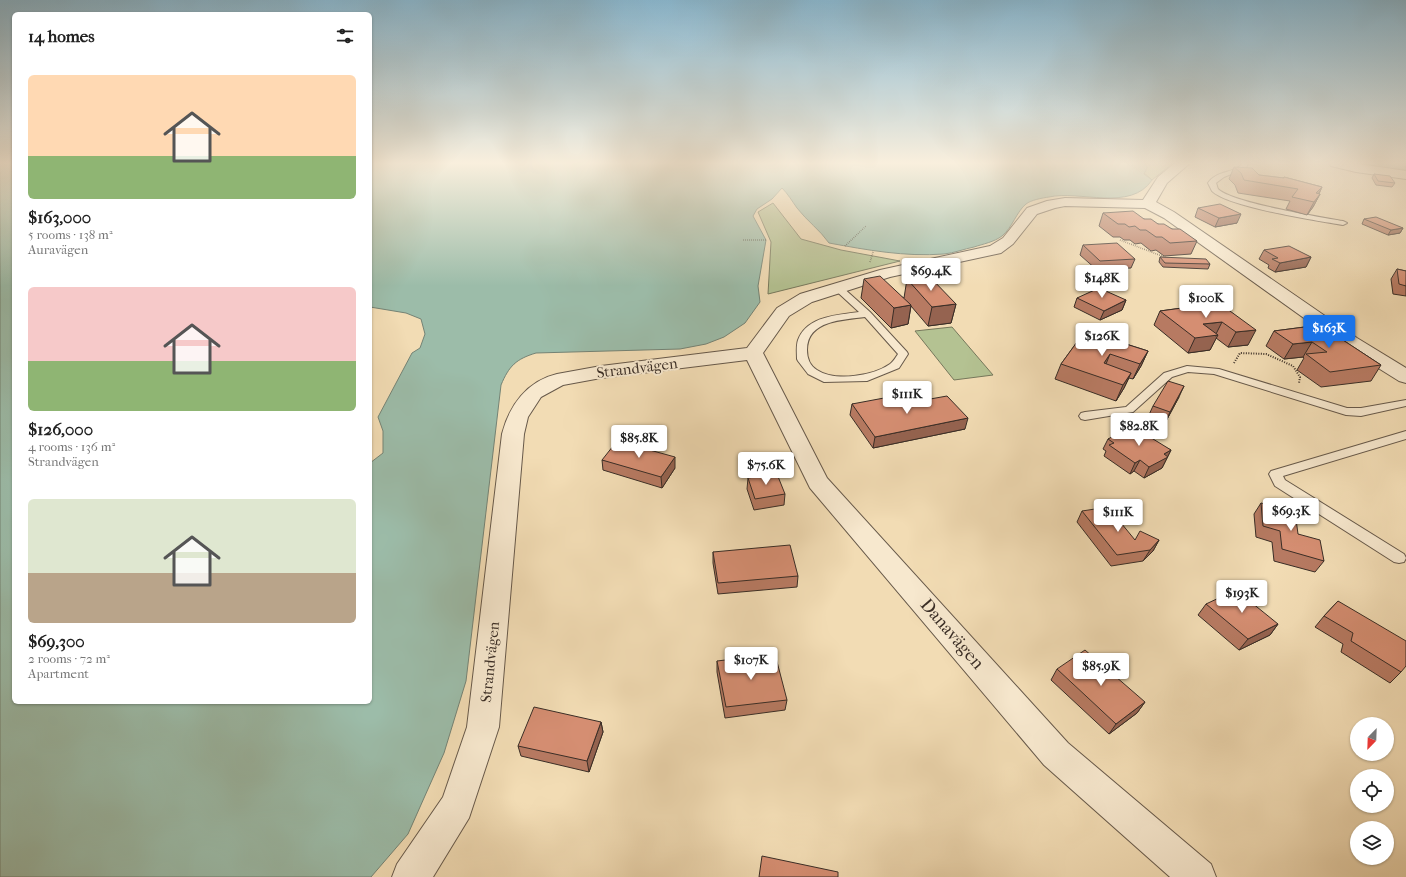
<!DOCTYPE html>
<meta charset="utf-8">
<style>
:root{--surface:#fff;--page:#f2f2f2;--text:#222;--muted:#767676;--accent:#1a73e8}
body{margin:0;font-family:"IM FELL French Canon",serif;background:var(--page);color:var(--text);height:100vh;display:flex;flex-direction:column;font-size:15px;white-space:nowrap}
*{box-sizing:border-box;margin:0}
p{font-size:13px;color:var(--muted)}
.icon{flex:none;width:22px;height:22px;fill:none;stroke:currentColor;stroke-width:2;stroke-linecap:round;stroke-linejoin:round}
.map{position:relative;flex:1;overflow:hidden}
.drawer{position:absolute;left:12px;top:12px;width:360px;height:692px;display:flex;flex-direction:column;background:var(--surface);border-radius:6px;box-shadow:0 1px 3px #0004}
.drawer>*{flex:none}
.needle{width:26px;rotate:203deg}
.fabs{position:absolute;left:1350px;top:717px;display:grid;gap:8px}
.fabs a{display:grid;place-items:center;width:44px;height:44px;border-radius:50%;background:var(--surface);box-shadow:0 1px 3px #0004;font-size:20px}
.price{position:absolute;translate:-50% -34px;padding:0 9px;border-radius:4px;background:#fff;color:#222;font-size:13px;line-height:26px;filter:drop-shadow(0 1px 2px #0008)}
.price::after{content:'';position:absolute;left:50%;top:24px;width:12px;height:9px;margin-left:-6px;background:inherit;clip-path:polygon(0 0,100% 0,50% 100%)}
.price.current{background:var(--accent);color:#fff}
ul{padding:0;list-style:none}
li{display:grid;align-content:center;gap:8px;height:212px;padding:0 16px}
li span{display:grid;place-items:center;height:124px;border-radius:6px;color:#555}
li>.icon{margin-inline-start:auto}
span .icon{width:72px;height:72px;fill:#fffc;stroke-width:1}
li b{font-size:17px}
h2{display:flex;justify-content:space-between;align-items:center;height:48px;padding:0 16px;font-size:17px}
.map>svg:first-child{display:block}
</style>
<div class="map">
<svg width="1406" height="877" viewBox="0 0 1406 877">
<rect width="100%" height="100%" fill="#f2dcb4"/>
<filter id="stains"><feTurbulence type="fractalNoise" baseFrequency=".005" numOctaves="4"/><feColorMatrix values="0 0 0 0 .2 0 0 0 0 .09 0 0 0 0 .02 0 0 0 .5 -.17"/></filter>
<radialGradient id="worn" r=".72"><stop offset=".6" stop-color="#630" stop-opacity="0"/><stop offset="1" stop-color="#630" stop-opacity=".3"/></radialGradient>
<g fill="#b4c292" stroke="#76785c">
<polygon points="1145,163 1173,163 1152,180 1144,173 1147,168"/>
<polygon points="773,203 801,239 841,250 900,261 768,294 771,242 758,212"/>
<polygon points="952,327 993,375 954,380 915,331"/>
</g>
<g fill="#9cbca9" stroke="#748375">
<path d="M0,163H14V702H370V463L383,453V431L378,417L412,353L420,348L425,334L421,319L406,313L370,307V163H1145L1147,168L1144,174L1152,180C1131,212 1079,190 1049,197C1042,198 1031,200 1026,204C1017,211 1012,228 1002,236C994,242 983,244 974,247C964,249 954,253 944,254C905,257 867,250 829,243C820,230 807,221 797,208C792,201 788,194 782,188L772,199L757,209L753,216L766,240L758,286L760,302L745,323L724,337L706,344L680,349L536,353C516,359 509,366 501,385L466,681L444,753L408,834L371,877H0Z"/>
<polygon points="1349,163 1406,163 1406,170"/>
</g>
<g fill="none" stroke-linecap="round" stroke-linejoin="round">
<defs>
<g id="lane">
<path d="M1242,163H1248L1246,168L1224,177L1216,183C1217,185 1217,187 1218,189C1232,203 1320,217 1343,221L1347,223L1343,225C1318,221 1228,207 1212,191C1211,189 1209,185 1208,183C1216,170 1238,173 1242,163Z"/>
<path d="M837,284L840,285L870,312L907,352L908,354L899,368L867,381L824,382L808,374L798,361L797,359C797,353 796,346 798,340C807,316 837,315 859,312L834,289L832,287ZM865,317L898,354C896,357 893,362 890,364C873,376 835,382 817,370C810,366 807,358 807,350C807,320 843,320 865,317Z"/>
<polygon points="1187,366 1219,369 1347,408 1361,408 1406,400 1406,406 1361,416 1346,415 1214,374 1188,372 1172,377 1133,412 1085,420 1081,419 1079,416 1081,413 1085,412 1126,407 1164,373"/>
<polygon points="1406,431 1406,439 1283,476 1285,480 1404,554 1406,558 1404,562 1399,563 1394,562 1275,486 1269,474 1271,471"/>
</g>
<g id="street">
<path d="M1175,163H1190L1167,183L1156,202L1174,212L1357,338L1406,368V383L1399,381L1343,346L1164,218L1145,208L1065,206L1055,208L1037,214L1013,244L1001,253L890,277L812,302L789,316L763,353L827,478L1068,743L1211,864L1216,877H1170L1044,765L810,488L747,360L601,378L563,385L541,397L528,417L524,434L499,727L469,818L433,877H392L397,864L443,797L467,727L502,434C509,406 527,381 557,374L601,366L747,348L777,308L800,294L880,270L990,246L1003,238L1027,208L1047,201L1065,198L1143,200L1158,177Z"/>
<polygon points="1329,163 1352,163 1406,171 1406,179 1356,172 1331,166"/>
</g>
</defs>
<use href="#lane" stroke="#67594a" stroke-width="2"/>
<use href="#street" stroke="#67594a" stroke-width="2"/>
<g stroke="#392d26" stroke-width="1.5" stroke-dasharray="0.5 1.5" stroke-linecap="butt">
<polyline points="743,240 766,240"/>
<polyline points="1120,240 1167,258"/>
<polyline points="845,246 866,226"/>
<polyline points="870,262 873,252"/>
</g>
<polyline stroke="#392d26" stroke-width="2" stroke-dasharray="1 1.5" stroke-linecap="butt" points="1234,363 1240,353 1266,354 1293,366 1300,377 1299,383"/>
<use href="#lane" fill="#f7e8ce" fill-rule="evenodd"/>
<use href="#street" fill="#f7e8ce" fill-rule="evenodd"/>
</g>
<g fill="#b77a62" stroke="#392d26">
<polygon points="1234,167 1259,175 1283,178 1284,177 1322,187 1319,194 1320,194 1313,207 1307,215 1286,209 1290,201 1238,193 1235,185 1229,179"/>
<polygon points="1374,174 1395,183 1392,187 1376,185 1372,178"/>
<polygon points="1198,208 1237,223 1215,227 1195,217"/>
<polygon points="1103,213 1144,219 1172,229 1197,241 1191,254 1164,256 1156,250 1151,251 1141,243 1135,244 1130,240 1124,240 1120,237 1113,237 1099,226"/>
<polygon points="1364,219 1403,228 1400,233 1388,235 1362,224"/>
<polygon points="1083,245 1135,259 1131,268 1097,270 1080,255"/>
<polygon points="1264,250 1311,257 1306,267 1275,272 1268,268 1269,265 1259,259"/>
<polygon points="1160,257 1210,264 1208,269 1163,267 1159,262"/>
<polygon points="1397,269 1406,271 1406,296 1393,294 1391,279"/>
<polygon points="864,279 904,298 907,279 956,304 951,323 928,326 911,306 908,324 891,328 861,298"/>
<polygon points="1077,298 1126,300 1122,310 1100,320 1074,307"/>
<polygon points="1219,303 1248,345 1228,347 1216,338 1210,350 1188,353 1154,325 1160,311"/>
<polygon points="1320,325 1381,365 1371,381 1321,387 1297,370 1304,358 1303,357 1284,359 1266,346 1274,331"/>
<polygon points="1085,331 1148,351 1141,366 1133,379 1129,378 1124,388 1116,401 1055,379 1061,364"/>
<polygon points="1179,397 1165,423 1148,417 1153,406"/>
<polygon points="852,404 891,406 965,429 873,448 850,415"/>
<polygon points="1134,433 1171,450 1162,468 1144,478 1134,471 1130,474 1104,456 1106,451 1103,449 1108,439"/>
<polygon points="602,460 675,468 662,488 603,470"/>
<polygon points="748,478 785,494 784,505 754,510 747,489"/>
<polygon points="1261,503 1298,534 1324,561 1315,572 1274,561 1272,542 1256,537 1254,514"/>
<polygon points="1082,511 1135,540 1159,540 1153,551 1143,561 1111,566 1077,522"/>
<polygon points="713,552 798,576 797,587 718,594 713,563"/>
<polygon points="1338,601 1401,672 1390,683 1341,652 1343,644 1315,627 1324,616"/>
<polygon points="1206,604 1278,624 1270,635 1239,650 1198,615"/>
<polygon points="717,661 787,700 785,710 725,718 717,672"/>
<polygon points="1057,669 1145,702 1137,713 1109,734 1051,680"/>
<polygon points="601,722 603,732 589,772 521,756 518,746"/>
</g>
<g fill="#956350" stroke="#392d26">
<polygon points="1322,187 1316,199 1320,194 1313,207 1307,215 1314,202 1316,193"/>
<polygon points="1241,214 1237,223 1215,227 1219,218"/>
<polygon points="1403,228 1400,233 1388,235 1391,230"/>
<polygon points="1311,257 1306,267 1275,272 1280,263"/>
<polygon points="1126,300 1122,310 1100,320 1104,311"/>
<polygon points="956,304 951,323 928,326 932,307"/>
<polygon points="911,305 908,324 891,328 894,308"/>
<polygon points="1222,322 1215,336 1218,335 1210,350 1188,353 1195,338 1203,324"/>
<polygon points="1256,330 1248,345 1228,347 1236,332"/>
<polygon points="1312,342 1303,357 1284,359 1293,344"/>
<polygon points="1148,351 1141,366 1133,379 1140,364"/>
<polygon points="1110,354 1104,369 1104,363"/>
<polygon points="1131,373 1124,388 1116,401 1123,385"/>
<polygon points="1184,386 1179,397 1165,423 1170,412"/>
<polygon points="968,418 965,429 873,448 875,437"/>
<polygon points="1171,450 1162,468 1144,478 1149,467 1164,454"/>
<polygon points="675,457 675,468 662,488 661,477"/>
<polygon points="1140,460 1134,471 1130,474 1135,463"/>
<polygon points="1159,540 1153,551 1143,561 1150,550"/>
<polygon points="1278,624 1270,635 1239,650 1248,639"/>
<polygon points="1145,702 1137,713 1109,734 1116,724"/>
<polygon points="601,722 603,732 589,772 587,761"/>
</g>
<g fill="#d58e72" stroke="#392d26">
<polygon points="1234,167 1252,168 1259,175 1284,178 1284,177 1322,187 1316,193 1320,194 1314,202 1292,197 1298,189 1244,180 1241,173"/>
<polygon points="1374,174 1390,176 1395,183 1378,181"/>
<polygon points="1220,204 1241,214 1219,218 1198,208"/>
<polygon points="1133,211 1144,219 1151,219 1158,224 1164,224 1172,229 1180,229 1197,241 1170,243 1162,237 1156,237 1146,230 1140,230 1135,226 1129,227 1125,224 1118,224 1103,213"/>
<polygon points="1376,217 1403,228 1391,230 1364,219"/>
<polygon points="1117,243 1135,259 1100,261 1083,245"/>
<polygon points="1289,246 1311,257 1280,263 1272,259 1278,258 1264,250"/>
<polygon points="1160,257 1206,259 1210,264 1165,263"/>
<polygon points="1397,269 1406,271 1406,286 1399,284"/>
<polygon points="880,276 911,305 894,308 864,279"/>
<polygon points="930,277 956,304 932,307 907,279"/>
<polygon points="1099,288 1126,300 1104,311 1077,298"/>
<polygon points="1219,303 1256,330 1236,332 1222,322 1203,324 1218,335 1195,338 1160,311"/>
<polygon points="1320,325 1381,365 1330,372 1306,354 1327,352 1312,342 1293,344 1274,331"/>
<polygon points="1085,331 1148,351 1140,364 1110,354 1104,363 1131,373 1123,385 1061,364"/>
<polygon points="1168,381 1184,386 1170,412 1153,406"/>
<polygon points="947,396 968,418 875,437 852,404 884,398 891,406"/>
<polygon points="1127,429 1134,433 1140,431 1171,450 1164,454 1168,457 1149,467 1140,460 1135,463 1109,445 1114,443 1108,439"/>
<polygon points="617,441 675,457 661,477 602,460"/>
<polygon points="777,474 785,494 755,499 748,478"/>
<polygon points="1261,503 1295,512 1298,534 1320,540 1324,561 1282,549 1280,531 1263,526"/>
<polygon points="1108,507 1135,540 1140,531 1159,540 1150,550 1117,555 1082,511"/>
<polygon points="790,545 798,576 718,583 713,552"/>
<polygon points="1236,590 1278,624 1248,639 1206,604"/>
<polygon points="1338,601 1406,641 1406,666 1401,672 1351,641 1353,633 1324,616"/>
<polygon points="1085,650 1145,702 1116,724 1057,669"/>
<polygon points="775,654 787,700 726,707 717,661"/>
<polygon points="534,707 601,722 587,761 518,746"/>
<polygon points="762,856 838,872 838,877 759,877"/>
</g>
<linearGradient id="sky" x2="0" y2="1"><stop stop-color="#89b7cf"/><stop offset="0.57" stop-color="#f9efdd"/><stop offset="1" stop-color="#f9efdd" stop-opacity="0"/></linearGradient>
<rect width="1406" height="286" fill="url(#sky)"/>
<g text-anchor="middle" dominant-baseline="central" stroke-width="4" stroke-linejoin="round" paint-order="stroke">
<g font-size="15" fill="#392d26" stroke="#f7e8ce">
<text transform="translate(637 368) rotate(-7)">Strandvägen</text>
<text transform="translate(490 662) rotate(-84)">Strandvägen</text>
</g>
<g font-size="18" fill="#392d26" stroke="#f7e8ce">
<text transform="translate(952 634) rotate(49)">Danavägen</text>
</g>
</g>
<rect width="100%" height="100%" filter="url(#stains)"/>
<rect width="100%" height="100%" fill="url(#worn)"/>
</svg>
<div class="fabs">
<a><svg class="needle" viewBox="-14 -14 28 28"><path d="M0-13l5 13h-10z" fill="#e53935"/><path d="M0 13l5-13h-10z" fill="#767676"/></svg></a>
<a><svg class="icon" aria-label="locate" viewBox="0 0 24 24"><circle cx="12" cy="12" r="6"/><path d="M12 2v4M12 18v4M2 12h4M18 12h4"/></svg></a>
<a><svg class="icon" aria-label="layers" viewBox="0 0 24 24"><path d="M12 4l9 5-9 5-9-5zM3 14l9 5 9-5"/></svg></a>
</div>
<b class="price" style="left:931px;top:292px">$69.4K</b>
<b class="price" style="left:1102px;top:299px">$148K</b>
<b class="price" style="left:1206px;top:319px">$100K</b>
<b class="price current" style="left:1329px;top:349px">$163K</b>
<b class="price" style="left:1102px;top:357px">$126K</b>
<b class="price" style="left:907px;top:415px">$111K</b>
<b class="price" style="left:1139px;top:447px">$82.8K</b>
<b class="price" style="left:639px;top:459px">$85.8K</b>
<b class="price" style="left:766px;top:486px">$75.6K</b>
<b class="price" style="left:1291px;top:532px">$69.3K</b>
<b class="price" style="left:1118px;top:533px">$111K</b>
<b class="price" style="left:1242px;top:614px">$193K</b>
<b class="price" style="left:751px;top:681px">$107K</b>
<b class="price" style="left:1101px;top:687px">$85.9K</b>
<section class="drawer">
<h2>14 homes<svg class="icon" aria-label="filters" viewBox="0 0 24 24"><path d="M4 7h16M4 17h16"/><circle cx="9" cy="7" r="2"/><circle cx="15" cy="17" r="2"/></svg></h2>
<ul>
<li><span style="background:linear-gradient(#ffd9b3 65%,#8fb573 0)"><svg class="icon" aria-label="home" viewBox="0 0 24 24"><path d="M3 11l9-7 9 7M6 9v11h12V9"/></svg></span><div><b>$163,000</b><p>5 rooms · 138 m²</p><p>Auravägen</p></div></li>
<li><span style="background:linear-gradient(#f6c9c9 60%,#8fb573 0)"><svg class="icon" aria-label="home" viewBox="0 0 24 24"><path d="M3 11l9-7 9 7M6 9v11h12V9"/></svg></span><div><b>$126,000</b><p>4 rooms · 136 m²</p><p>Strandvägen</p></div></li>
<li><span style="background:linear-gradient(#dfe7d0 60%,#b9a48a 0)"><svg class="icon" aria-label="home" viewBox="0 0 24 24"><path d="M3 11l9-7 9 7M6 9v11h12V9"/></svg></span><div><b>$69,300</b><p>2 rooms · 72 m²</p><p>Apartment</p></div></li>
</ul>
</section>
</div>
